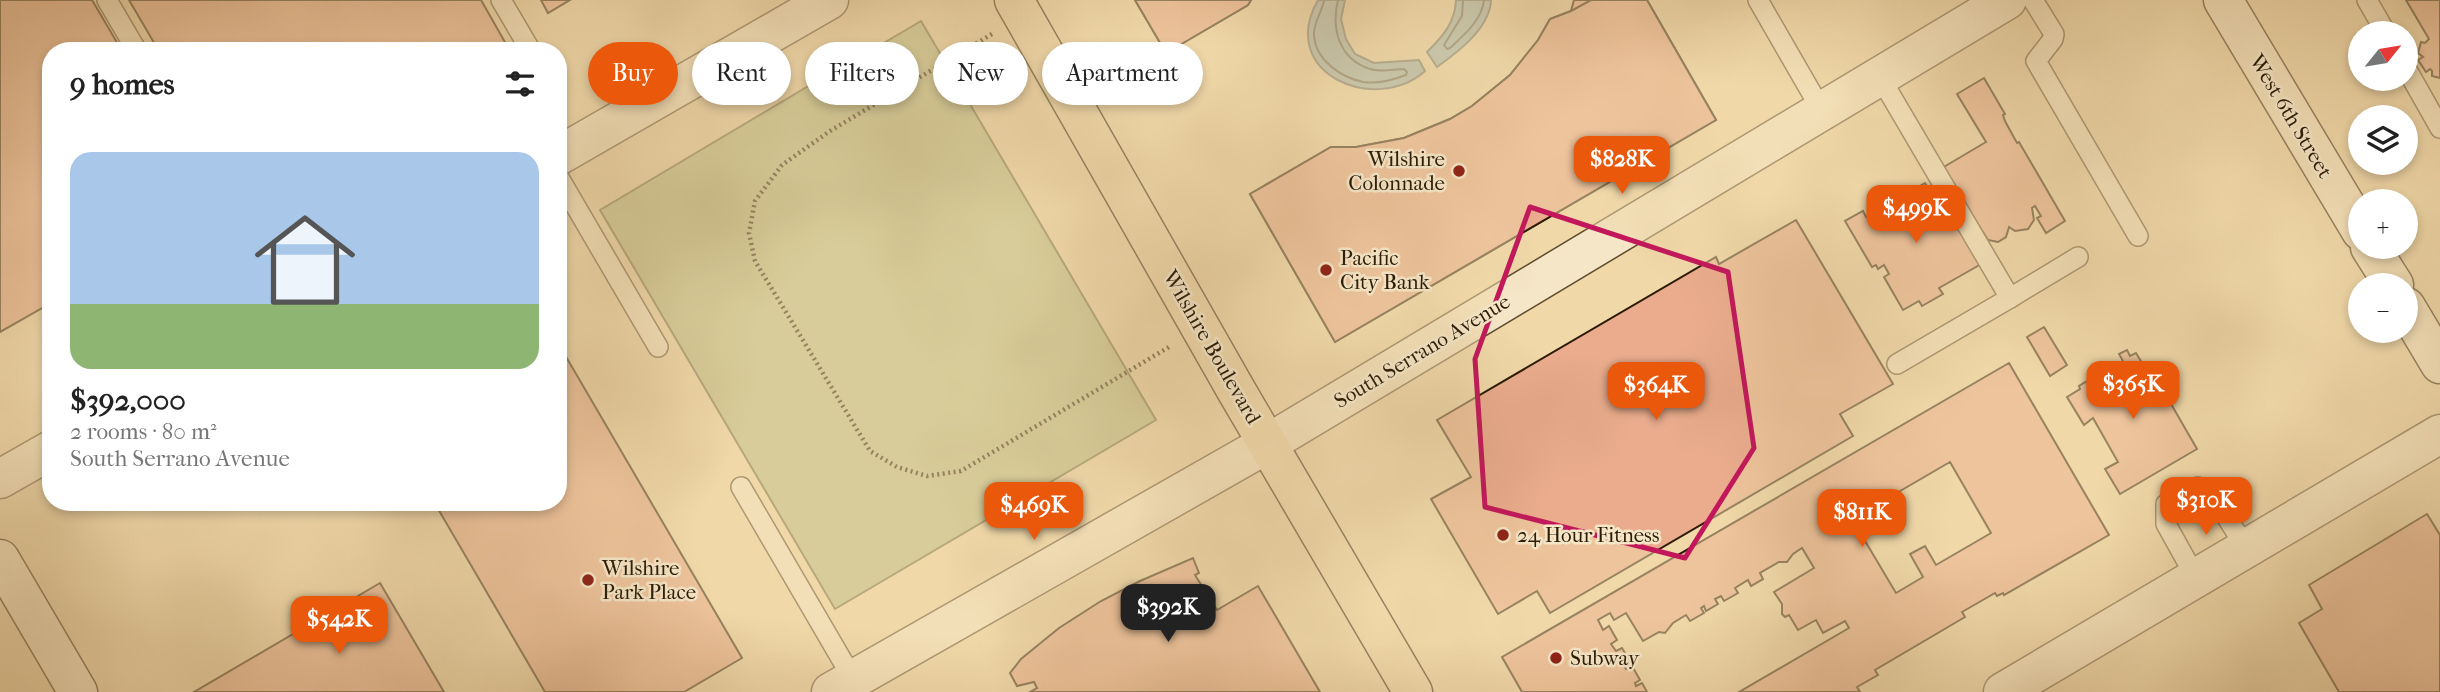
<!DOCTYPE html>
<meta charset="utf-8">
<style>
:root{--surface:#fff;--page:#f2f2f2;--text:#222;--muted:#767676;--line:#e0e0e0;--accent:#ea580c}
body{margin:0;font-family:"IM FELL French Canon",serif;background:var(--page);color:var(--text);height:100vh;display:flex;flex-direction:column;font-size:26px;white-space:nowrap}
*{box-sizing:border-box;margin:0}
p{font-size:23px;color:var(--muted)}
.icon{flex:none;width:38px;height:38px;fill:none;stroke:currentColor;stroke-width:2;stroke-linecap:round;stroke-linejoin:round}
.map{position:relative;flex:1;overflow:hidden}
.details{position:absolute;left:42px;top:42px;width:525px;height:469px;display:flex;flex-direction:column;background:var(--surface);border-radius:28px;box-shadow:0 4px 10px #0003}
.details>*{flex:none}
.hud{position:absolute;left:588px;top:42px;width:665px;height:63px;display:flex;gap:14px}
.needle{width:46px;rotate:60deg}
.buttons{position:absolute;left:2348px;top:21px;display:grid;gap:14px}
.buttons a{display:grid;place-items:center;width:70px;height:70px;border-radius:50%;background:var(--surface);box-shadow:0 4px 10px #0003;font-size:35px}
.price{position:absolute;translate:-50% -60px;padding:0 16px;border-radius:14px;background:var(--accent);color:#fff;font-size:23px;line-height:46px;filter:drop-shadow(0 2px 4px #0008)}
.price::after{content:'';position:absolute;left:50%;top:42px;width:21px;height:16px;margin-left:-10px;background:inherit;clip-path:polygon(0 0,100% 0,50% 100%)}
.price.current{background:#222;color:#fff}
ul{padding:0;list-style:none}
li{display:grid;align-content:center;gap:14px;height:371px;padding:0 28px}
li+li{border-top:2px solid var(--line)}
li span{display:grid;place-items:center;height:217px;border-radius:21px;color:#555}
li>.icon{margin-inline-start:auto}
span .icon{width:126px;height:126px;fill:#fffc;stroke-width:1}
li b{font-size:30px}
h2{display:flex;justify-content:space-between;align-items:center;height:84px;padding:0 28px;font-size:30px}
.tag{padding:0 24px;border-radius:32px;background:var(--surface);box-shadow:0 4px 10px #0003;font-size:24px;line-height:63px}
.tag.current{background:var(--accent);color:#fff}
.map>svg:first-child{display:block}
</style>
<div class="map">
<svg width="2440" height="692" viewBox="0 0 2440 692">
<rect width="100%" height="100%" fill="#f0d8a9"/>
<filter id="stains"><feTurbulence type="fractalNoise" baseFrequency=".00286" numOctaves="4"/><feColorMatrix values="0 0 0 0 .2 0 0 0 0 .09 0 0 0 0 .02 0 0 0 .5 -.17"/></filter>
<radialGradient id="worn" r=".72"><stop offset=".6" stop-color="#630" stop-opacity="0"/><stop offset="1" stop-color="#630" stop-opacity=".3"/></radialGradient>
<polygon fill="#babf88" stroke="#736e46" stroke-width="2" points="921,21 1156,420 835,609 600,210 869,50 870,51"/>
<g fill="#a0b6b4" stroke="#72786e" stroke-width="2">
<path d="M1318,0H1345L1341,19L1346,39L1355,54L1374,63L1419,60L1425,71C1376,115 1276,74 1318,0Z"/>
<path d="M1456,0H1491C1490,28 1458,52 1437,67L1427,52C1443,36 1455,23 1456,0Z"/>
</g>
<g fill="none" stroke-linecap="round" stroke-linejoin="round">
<g stroke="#66695c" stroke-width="2">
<path d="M1324,0C1322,13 1313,22 1314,36C1316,60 1340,77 1363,82C1377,84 1393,80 1406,75L1407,72L1404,69C1394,70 1380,72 1370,69C1339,59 1331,29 1338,0"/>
<path d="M1463,0L1462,16L1444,45L1447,49L1450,48C1464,35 1482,20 1484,0"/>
</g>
</g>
<g fill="#eaac8d" stroke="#2c1c05" stroke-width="2" fill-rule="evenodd">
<polygon points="0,0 92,0 122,51 51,51 51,303 0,332"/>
<polygon points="129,0 481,0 510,51 147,51 156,46"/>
<polygon points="541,0 570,0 548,13"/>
<polygon points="1135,0 1251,0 1248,5 1166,53"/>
<polygon points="1135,0 1251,0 1248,5 1166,53"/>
<polygon points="1574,0 1647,0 1716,120 1335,342 1250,194 1331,147 1356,147 1404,138 1450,119 1472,106 1510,75 1538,40 1550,19 1571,11"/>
<polygon points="1591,0 1647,0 1716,120 1335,342 1250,194 1331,147 1356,147 1404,138 1450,119 1472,106 1510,75 1538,40 1550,19 1571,11"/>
<polygon points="2406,0 2440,0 2440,78 2432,76 2432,71 2430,69 2426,72 2418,60 2423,57 2418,53 2421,42 2425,43 2429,39"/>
<polygon points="1984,78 2005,114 2003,115 2005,121 2017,143 2019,142 2065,221 2046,233 2037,218 2041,216 2035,206 2032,208 2034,220 2028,229 2015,231 2009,227 2006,237 1998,242 1988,240 1942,168 1986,142 1957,94"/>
<path d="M1925,183L1936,200L1943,196L1983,263L1939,288L1943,294L1922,306L1919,301L1903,310L1884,277L1889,274L1884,265L1878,269L1876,265L1872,267L1845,221L1863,211L1866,217ZM1922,200L1924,203L1886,226L1884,222Z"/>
<polygon points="1796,220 1893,384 1840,414 1853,436 1550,613 1537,591 1498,614 1431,499 1471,477 1437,420 1716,257 1719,264"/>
<polygon points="2044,327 2067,365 2050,376 2027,337"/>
<polygon points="558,343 742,658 684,692 545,692 434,502 558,502"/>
<polygon points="2127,350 2130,356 2136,353 2148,373 2152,371 2197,449 2120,494 2105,469 2118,462 2093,418 2084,425 2067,397 2080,389 2079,386 2092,378 2089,372 2097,368 2100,374 2123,361 2119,354"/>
<path d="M2009,363L2109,535L2004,595L2003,593L1997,596L1995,593L1962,612L1965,617L1875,670L1878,675L1857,687L1860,692H1739L1849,628L1845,621L1823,633L1816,620L1798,630L1789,615L1785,617L1782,614V604L1774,592L1814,568L1802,548L1793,554L1787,562H1779L1760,573L1763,579L1751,586L1748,580L1735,588L1738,593L1724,601L1721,596L1715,599L1718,604L1706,611L1704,606L1701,608L1704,613L1690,621L1686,615L1673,623L1665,633L1659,632L1643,641L1626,613L1614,620L1610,613L1598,620L1603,630L1609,626L1617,640L1611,644L1616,651L1622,648L1629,660L1623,664L1626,669L1632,666L1640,680L1635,683L1636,686L1642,683L1647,692H1522L1502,657ZM1950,462L1991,533L1936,565L1925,546L1910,554L1923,577L1896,593L1852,519Z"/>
<polygon points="2427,514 2440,535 2440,692 2339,692 2299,623 2322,609 2309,585"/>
<polygon points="1193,558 1199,573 1195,575 1217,610 1258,586 1320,692 1030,692 1037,688 1034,682 1017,686 1010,673 1021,659 1059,628 1101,601 1140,581"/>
<polygon points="380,583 444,692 194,692"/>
</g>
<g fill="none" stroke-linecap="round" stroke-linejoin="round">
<defs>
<g id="lane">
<polyline points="107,0 137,51"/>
<polyline points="501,0 531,51"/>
<polyline points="1758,0 1822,111"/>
<polyline points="2033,0 2054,34 2053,39 2036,61 2138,236"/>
<polyline points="2367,0 2386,33"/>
<polyline points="2406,68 2440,128"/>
<polyline points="1880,77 2010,298 1897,364"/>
<polyline points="558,176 658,347"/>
<polyline points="2010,298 2078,257"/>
<polyline points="741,487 853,679"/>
<polyline points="2196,578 2166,524 2166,504 2178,495 2198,487 2214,497 2246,548"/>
</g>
<g id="street">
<polyline points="558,156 829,0"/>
<polyline points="0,479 51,450"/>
<polyline points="831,692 1267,444 2007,0"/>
<polyline points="2003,692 2440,434"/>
</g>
<g id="secondary">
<polyline points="2223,0 2361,231"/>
<polyline points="2370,247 2394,285"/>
<polyline points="2406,307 2440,364"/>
<polyline points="0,559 78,692"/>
</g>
<polyline id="primary" points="1014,0 1236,390 1413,692"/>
</defs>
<use href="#lane" stroke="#5d4b2e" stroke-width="22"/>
<use href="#street" stroke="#5d4b2e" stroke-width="41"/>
<use href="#secondary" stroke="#2c1c05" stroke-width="41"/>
<use href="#primary" stroke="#2c1c05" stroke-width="41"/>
<polyline stroke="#2c1c05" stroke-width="4.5" stroke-dasharray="2 3.5" stroke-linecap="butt" points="992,34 830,131 782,165 755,201 749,233 755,261 870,451 897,467 927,476 961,471 1169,347"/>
<use href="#lane" stroke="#f5e6c7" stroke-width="19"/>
<use href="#street" stroke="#f5e6c7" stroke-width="38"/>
<use href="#secondary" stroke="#f5e6c7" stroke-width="38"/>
<use href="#primary" stroke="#f0d8a9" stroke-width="38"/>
</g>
<path d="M0 0H2440V692H0ZM1530,207L1728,272L1754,448L1685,558L1485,507L1475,359Z" fill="#f0d8a9" fill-opacity=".55" fill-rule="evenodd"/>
<path fill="none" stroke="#c2185b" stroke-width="5" stroke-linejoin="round" d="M1530,207L1728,272L1754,448L1685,558L1485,507L1475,359Z"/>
<g fill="#8f2418" stroke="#f5e6c7" stroke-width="2.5">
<circle cx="1459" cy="171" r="7"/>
<circle cx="1326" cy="270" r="7"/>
<circle cx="1503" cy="535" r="7"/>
<circle cx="588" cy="580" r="7"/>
<circle cx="1556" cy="658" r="7"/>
</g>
<g text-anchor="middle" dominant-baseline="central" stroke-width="5" stroke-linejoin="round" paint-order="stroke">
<g font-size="21" fill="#2c1c05" stroke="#f5e6c7">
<text transform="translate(2291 116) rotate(59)">West 6th Street</text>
<text transform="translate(1212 347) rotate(60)">Wilshire Boulevard</text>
<text transform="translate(1422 351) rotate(-31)">South Serrano Avenue</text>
</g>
<g font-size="21" fill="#2c1c05" stroke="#f5e6c7" text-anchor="start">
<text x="1445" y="159" text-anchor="end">Wilshire<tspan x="1445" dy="24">Colonnade</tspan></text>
<text x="1340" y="258">Pacific<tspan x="1340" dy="24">City Bank</tspan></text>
<text x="1517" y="535">24 Hour Fitness</text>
<text x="602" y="568">Wilshire<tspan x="602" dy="24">Park Place</tspan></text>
<text x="1570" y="658">Subway</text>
</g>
</g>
<rect width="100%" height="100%" filter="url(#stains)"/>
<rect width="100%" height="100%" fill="url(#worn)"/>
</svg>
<div class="buttons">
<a><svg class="needle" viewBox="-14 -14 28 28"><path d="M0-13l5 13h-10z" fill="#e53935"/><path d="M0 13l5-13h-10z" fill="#767676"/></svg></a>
<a><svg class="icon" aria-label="layers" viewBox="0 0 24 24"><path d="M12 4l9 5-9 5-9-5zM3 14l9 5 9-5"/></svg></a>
<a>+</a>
<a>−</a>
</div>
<b class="price" style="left:1622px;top:196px">$828K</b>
<b class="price" style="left:1916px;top:245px">$499K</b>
<b class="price" style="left:2133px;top:421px">$365K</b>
<b class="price" style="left:1656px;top:422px">$364K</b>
<b class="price" style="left:2206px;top:537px">$310K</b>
<b class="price" style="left:1034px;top:542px">$469K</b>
<b class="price" style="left:1862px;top:549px">$811K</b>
<b class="price current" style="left:1168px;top:644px">$392K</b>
<b class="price" style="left:339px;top:656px">$542K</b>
<div class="hud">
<a class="tag current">Buy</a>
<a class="tag">Rent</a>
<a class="tag">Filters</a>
<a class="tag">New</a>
<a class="tag">Apartment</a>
</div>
<section class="details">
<h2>9 homes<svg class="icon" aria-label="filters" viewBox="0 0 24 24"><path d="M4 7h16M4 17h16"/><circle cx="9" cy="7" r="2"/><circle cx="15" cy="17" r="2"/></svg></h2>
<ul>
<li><span style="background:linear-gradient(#a9c7e8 70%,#8fb573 0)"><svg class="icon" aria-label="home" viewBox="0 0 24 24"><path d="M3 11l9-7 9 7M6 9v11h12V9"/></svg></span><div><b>$392,000</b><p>2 rooms · 80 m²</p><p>South Serrano Avenue</p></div></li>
</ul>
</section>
</div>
